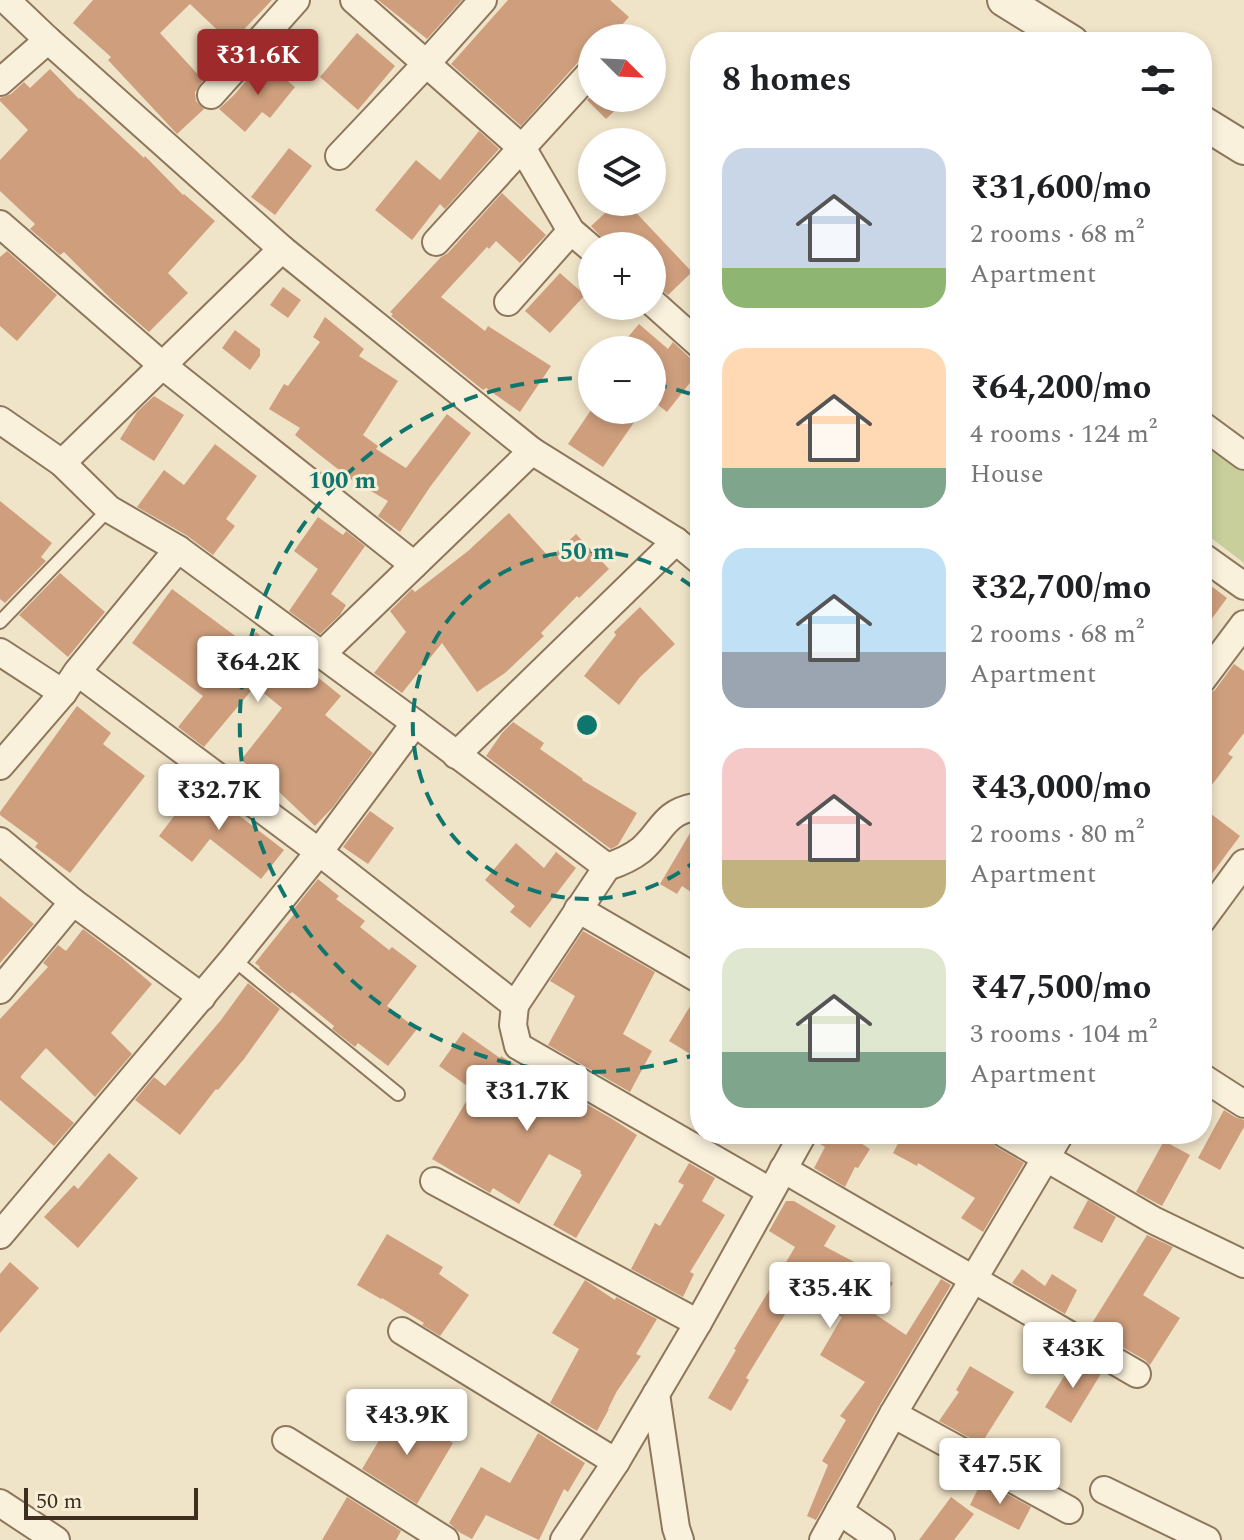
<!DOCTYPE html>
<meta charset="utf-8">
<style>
:root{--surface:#fff;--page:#f6f6f6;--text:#202124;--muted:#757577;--accent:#9e2a2b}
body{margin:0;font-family:Spectral,serif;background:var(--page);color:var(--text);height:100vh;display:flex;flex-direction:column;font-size:30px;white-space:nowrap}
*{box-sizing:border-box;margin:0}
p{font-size:26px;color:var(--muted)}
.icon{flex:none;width:44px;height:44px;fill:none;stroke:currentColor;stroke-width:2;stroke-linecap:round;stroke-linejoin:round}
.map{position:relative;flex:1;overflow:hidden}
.side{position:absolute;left:690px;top:32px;width:522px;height:1112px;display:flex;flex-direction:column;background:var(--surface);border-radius:32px;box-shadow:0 4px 12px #0003}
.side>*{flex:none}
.needle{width:52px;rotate:114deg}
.controls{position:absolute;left:578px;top:24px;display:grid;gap:16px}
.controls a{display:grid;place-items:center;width:88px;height:88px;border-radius:50%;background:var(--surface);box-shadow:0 4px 12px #0003;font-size:40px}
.scale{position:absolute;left:24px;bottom:20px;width:174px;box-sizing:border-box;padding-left:8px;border:4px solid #3d2e20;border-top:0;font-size:22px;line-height:28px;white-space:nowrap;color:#3d2e20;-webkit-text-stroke:6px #f7eed8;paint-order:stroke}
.price{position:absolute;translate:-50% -68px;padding:0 18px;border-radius:8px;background:#fff;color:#222;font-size:26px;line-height:52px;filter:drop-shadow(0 2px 4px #0008)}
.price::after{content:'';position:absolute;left:50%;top:48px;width:24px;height:18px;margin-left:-12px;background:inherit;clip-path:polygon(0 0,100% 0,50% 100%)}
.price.current{background:var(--accent);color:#fff}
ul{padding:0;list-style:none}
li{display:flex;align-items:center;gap:24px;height:200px;padding:0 32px}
li span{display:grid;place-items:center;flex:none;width:224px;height:160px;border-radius:24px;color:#555}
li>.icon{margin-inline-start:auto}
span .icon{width:96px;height:96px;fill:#fffc;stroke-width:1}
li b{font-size:34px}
h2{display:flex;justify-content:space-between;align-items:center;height:96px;padding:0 32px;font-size:34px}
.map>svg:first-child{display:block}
</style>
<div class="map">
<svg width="1244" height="1540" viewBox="0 0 1244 1540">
<rect width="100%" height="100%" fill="#f0e4c8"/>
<polygon fill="#c9cf9b" points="1202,437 1244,469 1244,563 1202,531"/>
<g fill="#cf9f7d">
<polygon points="93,0 272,0 231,43 190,4 160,33 203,80 195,92 196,101 204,109 177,134 108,60 111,57 73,23"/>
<polygon points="378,0 462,0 427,39"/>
<polygon points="508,0 610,0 629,17 610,38 592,38 592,55 586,56 580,60 521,126 451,64"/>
<polygon points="357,33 395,66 358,110 320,77"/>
<polygon points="263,61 295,87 270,118 262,112 245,132 219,109 234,95"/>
<polygon points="50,69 79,99 80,98 144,158 145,156 183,195 184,194 215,221 168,273 188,293 149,332 111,299 64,252 60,255 30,229 35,224 0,191 0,160 28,130 0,101 0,98 11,94 24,82 30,88"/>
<polygon points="589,98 628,98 606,119 587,100"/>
<polygon points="479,131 499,149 445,209 440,204 412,240 375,210 416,160 440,180"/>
<polygon points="289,148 312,166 275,215 251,197"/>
<polygon points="502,193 546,235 520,263 496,241 489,249 487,247 441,297 485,331 488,326 551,366 520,412 486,388 483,390 391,316 393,314 390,312 441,257 448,253"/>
<polygon points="617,202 626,202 692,272 668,295 662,290 652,286 652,246 610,246 591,226"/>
<polygon points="7,251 57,295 17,341 0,326 0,257"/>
<polygon points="560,273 585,295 550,333 525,311"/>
<polygon points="283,287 301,300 288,318 270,305"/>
<polygon points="325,317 364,349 359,356 398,381 363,435 378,446 376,449 406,468 447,414 471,433 430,487 400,532 378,516 388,501 352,480 316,452 295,435 300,428 269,409 284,384 288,386 320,342 313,337"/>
<polygon points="639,324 668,349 673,342 689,357 700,361 700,370 667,412 652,400 652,350 617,350"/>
<polygon points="235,330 260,349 260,356 250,370 222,348"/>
<polygon points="154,396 184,415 154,461 120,439 137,412"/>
<polygon points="591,410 619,410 635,421 603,467 568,444"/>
<polygon points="215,444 257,476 226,519 235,526 213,555 186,535 137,507 164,470 184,485"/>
<polygon points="0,501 52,543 41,557 46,561 5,603 0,599"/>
<polygon points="509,513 550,558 576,534 609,569 579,598 577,596 541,633 544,636 505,673 477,692 442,643 402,693 374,673 406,632 390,611 412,589 415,592 468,551"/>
<polygon points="318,517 343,535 346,531 365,546 331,594 346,605 340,615 320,634 289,611 318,569 294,551"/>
<polygon points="60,573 105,612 68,657 19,615"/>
<polygon points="1202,579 1227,598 1202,632"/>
<polygon points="172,589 246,644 256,632 267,642 271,637 306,663 304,666 341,696 325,715 373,753 333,807 315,826 277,790 278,789 241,760 282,708 255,686 204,747 178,727 203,696 132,643"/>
<polygon points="640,607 675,644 640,677 619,705 584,676 616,635 614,632"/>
<polygon points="1234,664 1244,671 1244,733 1228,754 1233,757 1202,798 1202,701 1207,695 1215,690"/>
<polygon points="77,706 111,733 103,744 145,776 70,873 35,847 38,843 0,815 0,812"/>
<polygon points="513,722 544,743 540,749 583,779 582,780 637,813 618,845 611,849 604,844 486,756 502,733"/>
<polygon points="199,783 233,808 232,810 284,850 261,879 210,839 192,862 159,836"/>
<polygon points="1202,807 1240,836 1202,887"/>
<polygon points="370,811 394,828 368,864 343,847"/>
<polygon points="700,822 700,898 682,886 677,894 660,884 696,823"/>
<polygon points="516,843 544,868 556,852 576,868 530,928 510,912 515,906 485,880"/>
<polygon points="318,879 339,896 336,899 365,921 360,927 389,950 392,947 417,966 387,1006 417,1029 388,1066 358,1043 355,1047 332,1029 334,1026 292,992 290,994 259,968 260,967 255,963 295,913 293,910"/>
<polygon points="0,896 34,924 0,963"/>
<polygon points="83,929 124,960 152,984 111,1033 132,1054 95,1097 46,1048 21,1076 21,1078 74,1123 54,1146 0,1100 0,1019 48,967 43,963 58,945 66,951"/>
<polygon points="583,931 655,972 623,1034 652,1051 630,1092 548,1045 575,996 550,981"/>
<polygon points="248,983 280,1009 244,1059 218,1090 216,1089 180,1135 135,1100 154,1077 165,1086 221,1020"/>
<polygon points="697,995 700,996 700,1060 669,1041"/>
<polygon points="463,1032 500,1058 501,1056 531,1075 533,1073 614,1120 637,1135 576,1238 553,1225 582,1175 580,1173 581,1171 549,1154 519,1204 493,1188 490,1193 432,1159 473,1090 439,1066"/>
<polygon points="1224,1110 1235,1117 1244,1120 1244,1127 1220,1170 1198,1158"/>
<polygon points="819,1134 847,1134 870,1149 858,1168 855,1167 845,1187 814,1168 825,1147 817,1142"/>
<polygon points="903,1134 989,1134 991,1141 996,1147 1024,1163 983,1232 961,1218 975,1198 918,1163 917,1166 893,1153"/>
<polygon points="1164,1141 1190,1155 1162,1206 1136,1192"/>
<polygon points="109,1153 138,1178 78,1248 44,1217 74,1185 78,1189"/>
<polygon points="689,1163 715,1178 702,1201 725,1215 690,1272 694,1274 683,1297 631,1269 655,1223 660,1226 684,1185 678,1182"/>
<polygon points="1088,1200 1116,1217 1102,1243 1073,1228"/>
<polygon points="786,1201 794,1201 836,1226 824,1246 875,1273 877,1270 893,1283 875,1314 906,1335 941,1279 951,1285 879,1406 816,1520 807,1516 828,1465 822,1461 846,1420 840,1416 865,1382 820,1355 842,1317 798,1293 746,1378 749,1380 731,1411 708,1398 736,1350 734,1349 795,1247 769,1231"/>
<polygon points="387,1234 443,1267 439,1274 469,1295 440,1336 422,1325 424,1323 382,1298 381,1299 357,1285"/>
<polygon points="1147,1235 1173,1247 1143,1295 1180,1318 1150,1365 1145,1360 1089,1328"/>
<polygon points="10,1262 39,1288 0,1333 0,1274"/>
<polygon points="1022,1269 1045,1286 1052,1274 1077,1290 1065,1314 1012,1283"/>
<polygon points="585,1280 615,1300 616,1297 657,1319 636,1354 641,1356 617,1391 608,1409 609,1409 597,1431 550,1403 579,1349 552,1333"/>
<polygon points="1076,1357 1102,1372 1071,1423 1045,1407"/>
<polygon points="970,1366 1014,1392 981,1444 939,1421 959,1392 956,1390"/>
<polygon points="396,1412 427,1431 428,1429 453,1443 417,1504 362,1469"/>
<polygon points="538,1433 585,1463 568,1492 564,1489 539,1540 486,1515 472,1539 459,1532 449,1523 481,1467 510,1483"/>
<polygon points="982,1481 1031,1507 1019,1530 970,1505"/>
<polygon points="347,1497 401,1531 396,1540 322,1540"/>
<polygon points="951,1497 974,1514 954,1540 919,1540"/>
</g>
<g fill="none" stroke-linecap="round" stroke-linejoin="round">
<defs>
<g id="service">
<polyline points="0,622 109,509"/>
<polyline points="233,959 398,1094"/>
</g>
<g id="minor">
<polyline points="354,0 523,149 571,231 592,249"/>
<polyline points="48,40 282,249 62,463"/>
<polyline points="0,82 48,40 6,0"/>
<polyline points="211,95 296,0"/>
<polyline points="339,156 426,64 483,0"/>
<polyline points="0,224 162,365 414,565"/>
<polyline points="436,242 592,71"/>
<polyline points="282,249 532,451 676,541 700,561"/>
<polyline points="508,302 571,231"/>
<polyline points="652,302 700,345"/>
<polyline points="0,420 62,463 109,509 178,549"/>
<polyline points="1202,425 1244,456"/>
<polyline points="1202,556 1244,586"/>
<polyline points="0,652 63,693"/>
<polyline points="321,655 532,451"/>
<polyline points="1202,680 1244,624"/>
<polyline points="456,755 676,541"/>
<polyline points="0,766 63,693 77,672 178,549 415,723 607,867 515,1005 319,852 77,672"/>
<polyline points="0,841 73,902 202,997"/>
<path d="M607,867C619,863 631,858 641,850C662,832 663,813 694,807"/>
<polyline points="578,909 700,980"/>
<polyline points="1202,920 1244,863"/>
<polyline points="0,990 73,902"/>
<polyline points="515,1005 513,1025 518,1046 770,1191"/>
<polyline points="1202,1077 1244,1104"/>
<polyline points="1005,1134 1153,1220 1244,1264"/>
<polyline points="783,1169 1137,1374"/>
<polyline points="434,1181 698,1323"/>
<polyline points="0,1235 233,959 319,852 415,723"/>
<polyline points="402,1331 616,1462"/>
<polyline points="656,1394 676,1528 680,1540"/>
<polyline points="893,1414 1069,1510"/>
<polyline points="286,1440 445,1540"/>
<polyline points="1104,1490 1207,1540"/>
<polyline points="0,1503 56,1540"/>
<polyline points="839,1511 881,1540"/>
<polyline points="564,1540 616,1462 698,1323 803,1134"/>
<polyline points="823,1540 893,1414 1060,1134"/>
</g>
<g id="tertiary">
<polyline points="1004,0 1072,42"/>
<polyline points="1202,122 1244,148"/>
</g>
</defs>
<use href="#service" stroke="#8d765c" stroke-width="16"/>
<use href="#minor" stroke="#8d765c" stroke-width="30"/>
<use href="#tertiary" stroke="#8d765c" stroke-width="36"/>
<use href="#service" stroke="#faf1dc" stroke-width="12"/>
<use href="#minor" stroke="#faf1dc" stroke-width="26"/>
<use href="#tertiary" stroke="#faf1dc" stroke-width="32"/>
</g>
<g fill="none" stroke="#0f766e" stroke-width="4" stroke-dasharray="14 10">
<path d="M699 858A174 174 0 1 1 699 592"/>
<path d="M700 1053A347 347 0 1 1 590 378M653 384A347 347 0 0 1 700 397"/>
</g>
<circle cx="587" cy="725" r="12" fill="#0f766e" stroke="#f7eed8" stroke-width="4"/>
<g font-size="24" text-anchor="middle" font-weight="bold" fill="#0f766e" stroke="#f7eed8" stroke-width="6" stroke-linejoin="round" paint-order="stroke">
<text x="342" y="488">100 m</text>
<text x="587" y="559">50 m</text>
</g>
</svg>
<div class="controls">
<a><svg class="needle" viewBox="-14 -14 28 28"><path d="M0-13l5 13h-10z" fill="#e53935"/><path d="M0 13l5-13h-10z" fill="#757577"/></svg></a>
<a><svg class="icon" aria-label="layers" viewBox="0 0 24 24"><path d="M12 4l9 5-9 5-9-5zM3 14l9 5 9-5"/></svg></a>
<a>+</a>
<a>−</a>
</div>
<div class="scale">50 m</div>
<b class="price current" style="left:258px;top:97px">₹31.6K</b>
<b class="price" style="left:258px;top:704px">₹64.2K</b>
<b class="price" style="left:219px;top:832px">₹32.7K</b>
<b class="price" style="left:527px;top:1133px">₹31.7K</b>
<b class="price" style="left:830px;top:1330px">₹35.4K</b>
<b class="price" style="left:1073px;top:1390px">₹43K</b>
<b class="price" style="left:407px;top:1457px">₹43.9K</b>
<b class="price" style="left:1000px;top:1506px">₹47.5K</b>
<section class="side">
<h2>8 homes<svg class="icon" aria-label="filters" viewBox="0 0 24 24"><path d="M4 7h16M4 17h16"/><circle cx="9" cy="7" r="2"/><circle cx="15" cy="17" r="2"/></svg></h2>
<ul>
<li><span style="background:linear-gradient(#c9d6e8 75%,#8fb573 0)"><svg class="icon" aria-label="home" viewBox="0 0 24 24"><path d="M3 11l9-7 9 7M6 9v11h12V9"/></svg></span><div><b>₹31,600/mo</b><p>2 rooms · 68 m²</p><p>Apartment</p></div></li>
<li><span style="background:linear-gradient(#ffd9b3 75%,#7fa58c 0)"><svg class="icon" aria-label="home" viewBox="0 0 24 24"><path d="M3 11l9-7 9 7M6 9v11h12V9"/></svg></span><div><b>₹64,200/mo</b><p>4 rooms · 124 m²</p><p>House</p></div></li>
<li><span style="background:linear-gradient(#bfe0f5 65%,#9aa5b1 0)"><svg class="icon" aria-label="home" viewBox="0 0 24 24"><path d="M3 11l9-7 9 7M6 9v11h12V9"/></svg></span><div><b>₹32,700/mo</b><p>2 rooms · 68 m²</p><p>Apartment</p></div></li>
<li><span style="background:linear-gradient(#f6c9c9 70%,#c2b280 0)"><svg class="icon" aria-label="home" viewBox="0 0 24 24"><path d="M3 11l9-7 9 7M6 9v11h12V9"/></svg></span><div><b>₹43,000/mo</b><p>2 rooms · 80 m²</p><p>Apartment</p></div></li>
<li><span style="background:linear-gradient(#dfe7d0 65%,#7fa58c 0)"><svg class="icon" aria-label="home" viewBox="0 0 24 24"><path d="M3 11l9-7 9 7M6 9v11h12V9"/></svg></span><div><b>₹47,500/mo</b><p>3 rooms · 104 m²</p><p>Apartment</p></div></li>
</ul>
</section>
</div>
